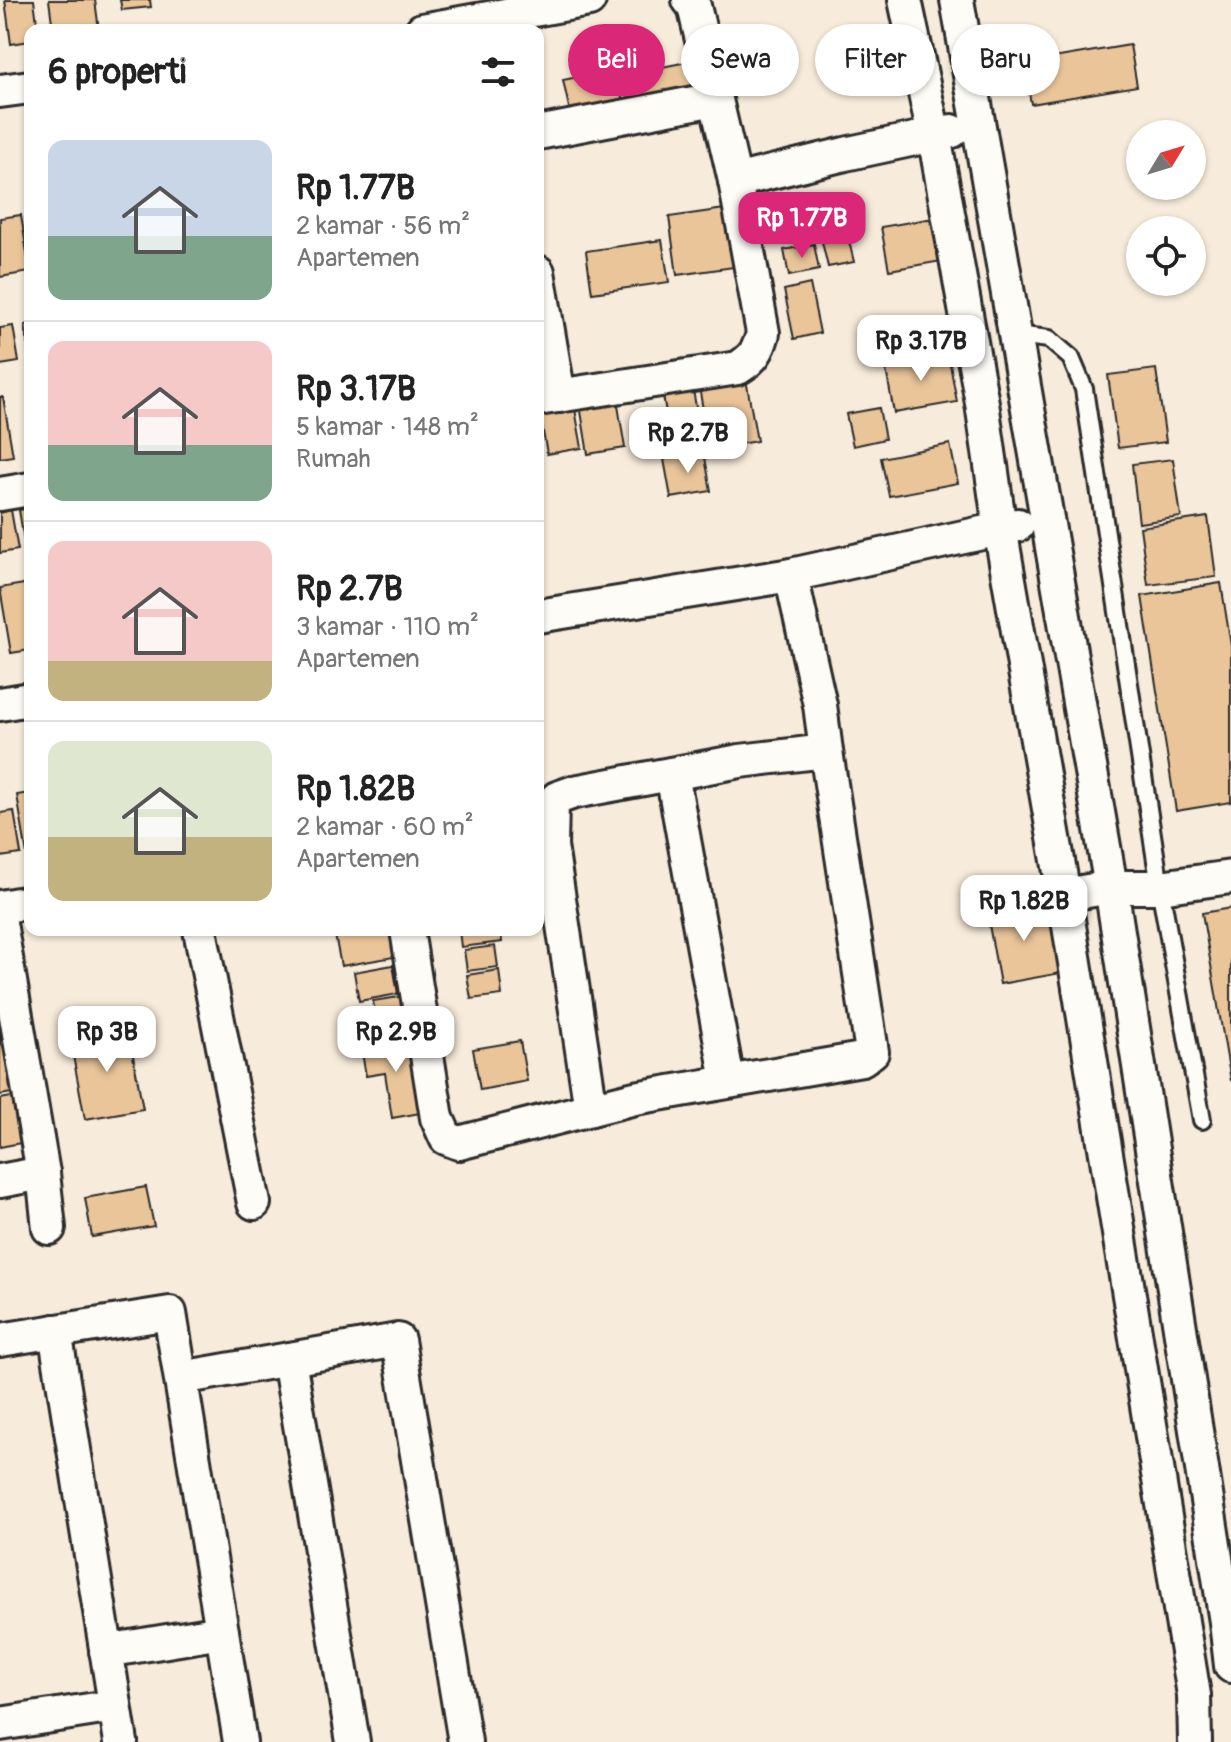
<!DOCTYPE html>
<html lang="id">
<meta charset="utf-8">
<style>
:root{--surface:#fff;--page:#f2f2f2;--text:#222;--muted:#767676;--line:#e0e0e0;--accent:#db2777}
body{margin:0;font-family:Pangolin,sans-serif;background:var(--page);color:var(--text);height:100vh;display:flex;flex-direction:column;font-size:30px;white-space:nowrap}
*{box-sizing:border-box;margin:0}
p{font-size:26px;color:var(--muted)}
.icon{flex:none;width:44px;height:44px;fill:none;stroke:currentColor;stroke-width:2;stroke-linecap:round;stroke-linejoin:round}
.map{position:relative;flex:1;overflow:hidden}
.sheet{position:absolute;left:24px;top:24px;width:520px;height:912px;display:flex;flex-direction:column;background:var(--surface);border-radius:16px;box-shadow:0 2px 6px #0004}
.sheet>*{flex:none}
.top-card{position:absolute;left:568px;top:24px;width:542px;height:72px;display:flex;gap:16px}
.needle{width:52px;rotate:52deg}
.tools{position:absolute;left:1126px;top:120px;display:grid;gap:16px}
.tools a{display:grid;place-items:center;width:80px;height:80px;border-radius:50%;background:var(--surface);box-shadow:0 2px 6px #0004;font-size:40px}
.price{position:absolute;translate:-50% -68px;padding:0 18px;border-radius:16px;background:#fff;color:#222;font-size:26px;line-height:52px;filter:drop-shadow(0 2px 4px #0008)}
.price::after{content:'';position:absolute;left:50%;top:48px;width:24px;height:18px;margin-left:-12px;background:inherit;clip-path:polygon(0 0,100% 0,50% 100%)}
.price.current{background:var(--accent);color:#fff}
ul{padding:0;list-style:none}
li{display:flex;align-items:center;gap:24px;height:200px;padding:0 24px}
li+li{border-top:2px solid var(--line)}
li span{display:grid;place-items:center;flex:none;width:224px;height:160px;border-radius:16px;color:#555}
li>.icon{margin-inline-start:auto}
span .icon{width:96px;height:96px;fill:#fffc;stroke-width:1}
li b{font-size:34px}
h2{display:flex;justify-content:space-between;align-items:center;height:96px;padding:0 24px;font-size:34px}
.tag{padding:0 28px;border-radius:36px;background:var(--surface);box-shadow:0 2px 6px #0004;font-size:28px;line-height:72px}
.tag.current{background:var(--accent);color:#fff}
.map>svg:first-child{display:block}
</style>
<div class="map">
<svg width="1231" height="1742" viewBox="0 0 1231 1742">
<rect width="100%" height="100%" fill="#f7ecdb"/>
<filter id="ink" filterUnits="userSpaceOnUse"><feTurbulence type="fractalNoise" baseFrequency=".0125" numOctaves="2"/><feDisplacementMap in="SourceGraphic" scale="16" xChannelSelector="R" yChannelSelector="G"/><feConvolveMatrix kernelMatrix="1 2 1 2 8 2 1 2 1" color-interpolation-filters="sRGB"/></filter>
<g filter="url(#ink)">
<g fill="#eac59a" stroke="#2b2b2b" stroke-width="2">
<polygon points="5,0 34,0 38,30 30,30 30,41 11,44"/>
<polygon points="49,0 95,0 99,30 53,30"/>
<polygon points="120,0 150,0 151,7 122,10"/>
<polygon points="1130,45 1137,86 1031,104 1024,63"/>
<polygon points="692,61 698,94 639,105 632,73"/>
<polygon points="617,69 624,106 571,117 563,80"/>
<polygon points="732,208 741,266 677,275 669,217"/>
<polygon points="21,215 30,272 0,277 0,218"/>
<polygon points="934,218 942,261 889,270 881,227"/>
<polygon points="848,237 854,262 828,267 822,242"/>
<polygon points="662,240 669,282 592,293 586,251"/>
<polygon points="814,244 819,270 789,276 784,250"/>
<polygon points="810,284 820,333 794,339 784,290"/>
<polygon points="30,324 30,358 25,325"/>
<polygon points="13,326 19,362 0,365 0,328"/>
<polygon points="948,353 957,402 894,413 885,364"/>
<polygon points="1156,369 1166,442 1118,448 1108,375"/>
<polygon points="746,379 757,441 710,449 699,387"/>
<polygon points="692,384 701,436 671,441 662,390"/>
<polygon points="616,393 625,448 588,454 579,399"/>
<polygon points="0,397 3,397 13,456 0,458"/>
<polygon points="879,408 885,439 853,446 846,414"/>
<polygon points="575,409 582,448 547,454 540,415"/>
<polygon points="950,444 958,483 889,496 881,458"/>
<polygon points="704,452 711,491 671,498 664,459"/>
<polygon points="1173,459 1181,517 1139,523 1132,464"/>
<polygon points="30,508 30,551 26,552 19,510"/>
<polygon points="11,510 18,550 0,553 0,513"/>
<polygon points="1208,517 1216,577 1148,585 1140,527"/>
<polygon points="30,583 30,650 11,653 0,588"/>
<polygon points="1221,583 1231,646 1231,802 1176,811 1142,596"/>
<polygon points="30,793 30,855 27,855 17,795"/>
<polygon points="14,811 21,854 0,857 0,813"/>
<polygon points="1049,903 1061,973 1000,984 987,914"/>
<polygon points="1231,908 1231,1081 1202,913"/>
<polygon points="334,930 390,930 394,957 341,966"/>
<polygon points="459,930 501,930 502,942 461,947"/>
<polygon points="495,946 498,967 467,971 464,950"/>
<polygon points="393,965 398,994 359,1001 354,972"/>
<polygon points="499,970 502,995 471,999 467,975"/>
<polygon points="406,996 410,1023 378,1029 373,1001"/>
<polygon points="0,1017 18,1092 0,1095"/>
<polygon points="128,1029 143,1109 85,1119 70,1040"/>
<polygon points="394,1035 397,1050 415,1047 426,1112 392,1118 385,1073 366,1076 360,1041"/>
<polygon points="520,1041 527,1081 480,1090 473,1049"/>
<polygon points="23,1095 31,1141 0,1147 0,1099"/>
<polygon points="146,1187 154,1226 92,1237 85,1198"/>
</g>
<g fill="none" stroke-linecap="round" stroke-linejoin="round">
<defs>
<polyline id="lane" points="1016,335 1049,339 1071,358 1084,389 1160,887 1202,1120"/>
<g id="street">
<polyline points="905,0 934,135 982,403 1000,528 1064,895 1194,1695 1195,1742"/>
<polyline points="957,0 1111,887 1226,1622 1231,1666"/>
<polyline points="422,30 589,0"/>
<polyline points="0,91 30,87"/>
<polyline points="538,133 715,99"/>
<polyline points="735,181 845,154 952,131"/>
<polyline points="538,272 559,396"/>
<path d="M538,399L738,368C753,359 759,350 763,333L735,181L694,6L689,0"/>
<polyline points="0,494 30,489"/>
<polyline points="791,575 820,705 826,751 740,761 574,792 557,798 552,803 551,846 591,1109 635,1098 862,1059 872,1052 826,751"/>
<polyline points="538,616 791,575 1018,525"/>
<polyline points="0,704 30,699"/>
<polyline points="672,774 728,1081"/>
<polyline points="1064,895 1111,887 1160,887 1231,877"/>
<polyline points="0,907 30,902"/>
<polyline points="0,923 43,1173 49,1228"/>
<polyline points="200,930 254,1203"/>
<polyline points="407,930 437,1118 446,1138 459,1143 591,1109"/>
<polyline points="0,1181 43,1173"/>
<polyline points="55,1331 121,1742"/>
<polyline points="0,1340 170,1313 240,1742"/>
<polyline points="289,1359 353,1742"/>
<polyline points="181,1378 398,1340 465,1742"/>
<polyline points="106,1651 222,1632"/>
<polyline points="0,1724 115,1706"/>
</g>
</defs>
<use href="#lane" stroke="#2b2b2b" stroke-width="22"/>
<use href="#street" stroke="#2b2b2b" stroke-width="38"/>
<use href="#lane" stroke="#fdfcf7" stroke-width="16"/>
<use href="#street" stroke="#fdfcf7" stroke-width="32"/>
</g>
</g>
</svg>
<div class="tools">
<a><svg class="needle" viewBox="-14 -14 28 28"><path d="M0-13l5 13h-10z" fill="#e53935"/><path d="M0 13l5-13h-10z" fill="#767676"/></svg></a>
<a><svg class="icon" aria-label="locate" viewBox="0 0 24 24"><circle cx="12" cy="12" r="6"/><path d="M12 2v4M12 18v4M2 12h4M18 12h4"/></svg></a>
</div>
<b class="price current" style="left:802px;top:260px">Rp 1.77B</b>
<b class="price" style="left:921px;top:383px">Rp 3.17B</b>
<b class="price" style="left:688px;top:475px">Rp 2.7B</b>
<b class="price" style="left:1024px;top:943px">Rp 1.82B</b>
<b class="price" style="left:107px;top:1074px">Rp 3B</b>
<b class="price" style="left:396px;top:1074px">Rp 2.9B</b>
<div class="top-card">
<a class="tag current">Beli</a>
<a class="tag">Sewa</a>
<a class="tag">Filter</a>
<a class="tag">Baru</a>
</div>
<section class="sheet">
<h2>6 properti<svg class="icon" aria-label="filters" viewBox="0 0 24 24"><path d="M4 7h16M4 17h16"/><circle cx="9" cy="7" r="2"/><circle cx="15" cy="17" r="2"/></svg></h2>
<ul>
<li><span style="background:linear-gradient(#c9d6e8 60%,#7fa58c 0)"><svg class="icon" aria-label="home" viewBox="0 0 24 24"><path d="M3 11l9-7 9 7M6 9v11h12V9"/></svg></span><div><b>Rp 1.77B</b><p>2 kamar · 56 m²</p><p>Apartemen</p></div></li>
<li><span style="background:linear-gradient(#f6c9c9 65%,#7fa58c 0)"><svg class="icon" aria-label="home" viewBox="0 0 24 24"><path d="M3 11l9-7 9 7M6 9v11h12V9"/></svg></span><div><b>Rp 3.17B</b><p>5 kamar · 148 m²</p><p>Rumah</p></div></li>
<li><span style="background:linear-gradient(#f6c9c9 75%,#c2b280 0)"><svg class="icon" aria-label="home" viewBox="0 0 24 24"><path d="M3 11l9-7 9 7M6 9v11h12V9"/></svg></span><div><b>Rp 2.7B</b><p>3 kamar · 110 m²</p><p>Apartemen</p></div></li>
<li><span style="background:linear-gradient(#dfe7d0 60%,#c2b280 0)"><svg class="icon" aria-label="home" viewBox="0 0 24 24"><path d="M3 11l9-7 9 7M6 9v11h12V9"/></svg></span><div><b>Rp 1.82B</b><p>2 kamar · 60 m²</p><p>Apartemen</p></div></li>
</ul>
</section>
</div>
